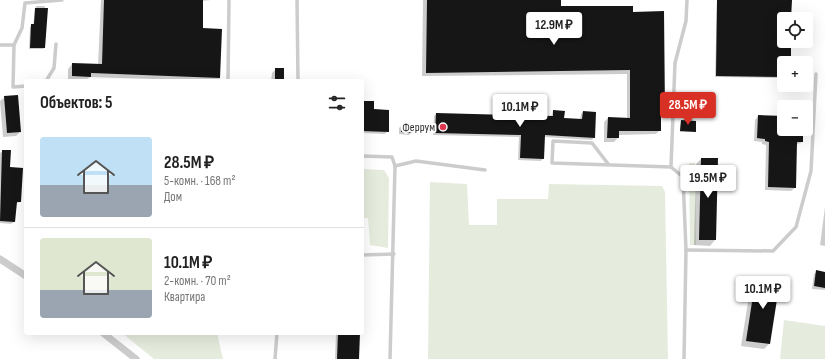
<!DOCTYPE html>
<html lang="ru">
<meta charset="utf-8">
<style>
:root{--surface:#fff;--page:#f2f2f2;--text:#222;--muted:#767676;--line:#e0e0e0;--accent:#d93025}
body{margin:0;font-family:"Sofia Sans Condensed",sans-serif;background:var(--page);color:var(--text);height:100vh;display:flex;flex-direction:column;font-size:15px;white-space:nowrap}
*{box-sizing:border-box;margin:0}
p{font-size:13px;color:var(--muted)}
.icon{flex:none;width:22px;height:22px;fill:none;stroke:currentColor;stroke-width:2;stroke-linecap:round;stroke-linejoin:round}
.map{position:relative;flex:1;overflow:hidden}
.details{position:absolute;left:24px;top:79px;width:340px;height:256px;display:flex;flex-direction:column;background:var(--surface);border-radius:4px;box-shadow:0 4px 16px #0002}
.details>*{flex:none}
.controls{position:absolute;left:777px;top:12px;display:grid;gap:8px}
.controls a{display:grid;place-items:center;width:36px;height:36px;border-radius:4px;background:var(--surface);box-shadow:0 4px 16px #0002;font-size:20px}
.price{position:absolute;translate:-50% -34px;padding:0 9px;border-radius:4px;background:#fff;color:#222;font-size:13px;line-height:26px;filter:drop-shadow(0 1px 2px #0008)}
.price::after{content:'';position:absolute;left:50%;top:24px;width:12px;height:9px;margin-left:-6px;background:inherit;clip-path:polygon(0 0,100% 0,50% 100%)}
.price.active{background:var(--accent);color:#fff}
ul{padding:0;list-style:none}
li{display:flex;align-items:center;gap:12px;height:100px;padding:0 16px}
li+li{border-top:1px solid var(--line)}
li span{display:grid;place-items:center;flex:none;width:112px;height:80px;border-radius:4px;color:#555}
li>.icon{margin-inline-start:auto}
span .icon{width:48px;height:48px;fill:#fffc;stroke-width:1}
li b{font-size:17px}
h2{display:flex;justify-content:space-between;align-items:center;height:48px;padding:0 16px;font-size:17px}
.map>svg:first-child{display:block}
</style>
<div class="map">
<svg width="825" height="359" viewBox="0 0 825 359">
<rect width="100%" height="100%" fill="#fff"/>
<g fill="#e6ecdd">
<polygon points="695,163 696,245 690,245 689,163"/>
<polygon points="362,169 384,170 389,178 388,248 370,245 368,218 362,218"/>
<polygon points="430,182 467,184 469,225 497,225 497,199 548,199 549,184 662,186 665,192 668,359 428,359"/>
<polygon points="784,320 825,326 825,359 780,359"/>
<polygon points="122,333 217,333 223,359 154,359"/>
</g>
<g fill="#0003">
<polygon points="101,0 211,0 202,1 202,29 220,78 216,81 90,77 86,80 68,80 68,69 72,64 98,65"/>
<polygon points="423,0 560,0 560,7 632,13 664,112 660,115 660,130 656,134 618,135 618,138 614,142 604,142 604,122 608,118 627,118 627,74 422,76"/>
<polygon points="717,0 791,0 790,19 784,19 784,41 790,41 790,63 784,63 784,78 715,77"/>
<polygon points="36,6 45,6 44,48 43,49 29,49 30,27 33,25"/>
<polygon points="276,69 283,81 271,81 272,73"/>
<polygon points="5,97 20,132 16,136 3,137 0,101"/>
<polygon points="364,102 373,110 388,131 385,134 362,133 362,104"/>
<polygon points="553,111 563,119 580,120 581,114 583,112 594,137 592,140 544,137 543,158 541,161 518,160 519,137 433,135 434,116 436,114 551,117"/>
<polygon points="758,116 784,117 784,129 802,129 802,142 796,145 795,188 791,191 765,190 766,145 762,144 762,142 754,141 755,120"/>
<polygon points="681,121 695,132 680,132"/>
<polygon points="401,126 412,132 409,135 399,134 399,128"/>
<polygon points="3,151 20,202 15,204 14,222 11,224 0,223 0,153"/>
<polygon points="701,159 715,240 710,246 694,245 696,164"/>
<polygon points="825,207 825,246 820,245"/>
<polygon points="817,272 825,273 825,290 812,289 814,274"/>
<polygon points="756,277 778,281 769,344 764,349 741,346 751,283"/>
<polygon points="336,333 359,333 358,359 335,359"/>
</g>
<g fill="#161616">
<polygon points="104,0 203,0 203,28 222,29 220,78 91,73 91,77 72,76 72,63 102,64"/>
<polygon points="427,0 561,0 561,6 633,6 633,12 664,11 665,112 661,112 661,131 619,131 619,138 607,138 608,117 630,118 630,70 426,73"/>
<polygon points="717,0 792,0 791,19 784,19 784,41 791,41 791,63 784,63 784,77 716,76"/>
<polygon points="35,8 48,8 45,48 30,48 31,24 34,24"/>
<rect x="275" y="68" width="9" height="13"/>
<polygon points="18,95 21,132 7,133 4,96"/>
<polygon points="363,101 374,101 374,109 389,110 389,132 362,131"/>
<polygon points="553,110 565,111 564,118 582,119 583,111 596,112 595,138 545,135 544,159 520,158 521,135 435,133 436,113 553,116"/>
<polygon points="758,115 784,116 784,129 803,129 803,142 797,142 796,188 768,187 769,142 765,141 765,139 757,138"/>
<polygon points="681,120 696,121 696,132 680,131"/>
<polygon points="401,125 413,125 413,133 401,132"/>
<polygon points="2,150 11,150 10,167 23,168 21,202 17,202 15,222 0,221"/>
<polygon points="701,158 718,158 716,240 699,240"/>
<polygon points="816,270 825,272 825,288 814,286"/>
<polygon points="756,276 780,280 770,344 746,341"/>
<polygon points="338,333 360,333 359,359 337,359"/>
</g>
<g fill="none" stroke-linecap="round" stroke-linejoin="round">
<g stroke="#ccc" stroke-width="3.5">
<polyline points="297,0 298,81"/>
<polyline points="0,45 14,45 22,28 25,3 62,0"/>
<polyline points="14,45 13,87 26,86"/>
<polyline points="46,81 54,68 56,44"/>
<polyline points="228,81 229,0"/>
<polyline points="362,156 392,157 395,166 390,359"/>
<polyline points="609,165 592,143 553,141 552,163 671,167"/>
<polyline points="395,166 416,161 485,170"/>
<polyline points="686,250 773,251 796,227 811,171 816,74"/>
<polyline points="362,255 394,254"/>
<polyline points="275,359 277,333"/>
<polyline points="684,359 686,250 683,177 671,167 675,63 686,21 687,0"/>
</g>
<g stroke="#ccc" stroke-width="7">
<polyline points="0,259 26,276"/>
<polyline points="103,333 136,359"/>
</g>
</g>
<circle fill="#e1364f" stroke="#fff" stroke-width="1.5" cx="443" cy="127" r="4"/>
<g text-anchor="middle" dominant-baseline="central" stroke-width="4" stroke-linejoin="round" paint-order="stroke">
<g font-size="12" fill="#2f2f2f" stroke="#fff" text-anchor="end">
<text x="435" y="127">Феррум</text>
</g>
</g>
</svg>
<div class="controls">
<a><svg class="icon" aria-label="locate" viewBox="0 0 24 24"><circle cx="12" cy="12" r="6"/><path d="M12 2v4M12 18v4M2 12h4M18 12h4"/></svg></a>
<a>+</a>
<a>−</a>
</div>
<b class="price" style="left:554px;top:46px">12.9M ₽</b>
<b class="price active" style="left:688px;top:126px">28.5M ₽</b>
<b class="price" style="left:520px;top:128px">10.1M ₽</b>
<b class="price" style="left:708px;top:199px">19.5M ₽</b>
<b class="price" style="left:763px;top:310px">10.1M ₽</b>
<section class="details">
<h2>Объектов: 5<svg class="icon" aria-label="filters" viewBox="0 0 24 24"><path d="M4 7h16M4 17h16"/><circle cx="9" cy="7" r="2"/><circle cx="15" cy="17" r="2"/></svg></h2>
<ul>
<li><span style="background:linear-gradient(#bfe0f5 60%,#9aa5b1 0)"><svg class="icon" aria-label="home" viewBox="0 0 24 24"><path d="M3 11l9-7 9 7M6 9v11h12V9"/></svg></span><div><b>28.5M ₽</b><p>5-комн. · 168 m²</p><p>Дом</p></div></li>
<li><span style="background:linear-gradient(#dfe7d0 65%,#9aa5b1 0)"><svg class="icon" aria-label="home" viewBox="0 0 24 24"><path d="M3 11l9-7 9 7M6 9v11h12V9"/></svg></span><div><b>10.1M ₽</b><p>2-комн. · 70 m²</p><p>Квартира</p></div></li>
</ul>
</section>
</div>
